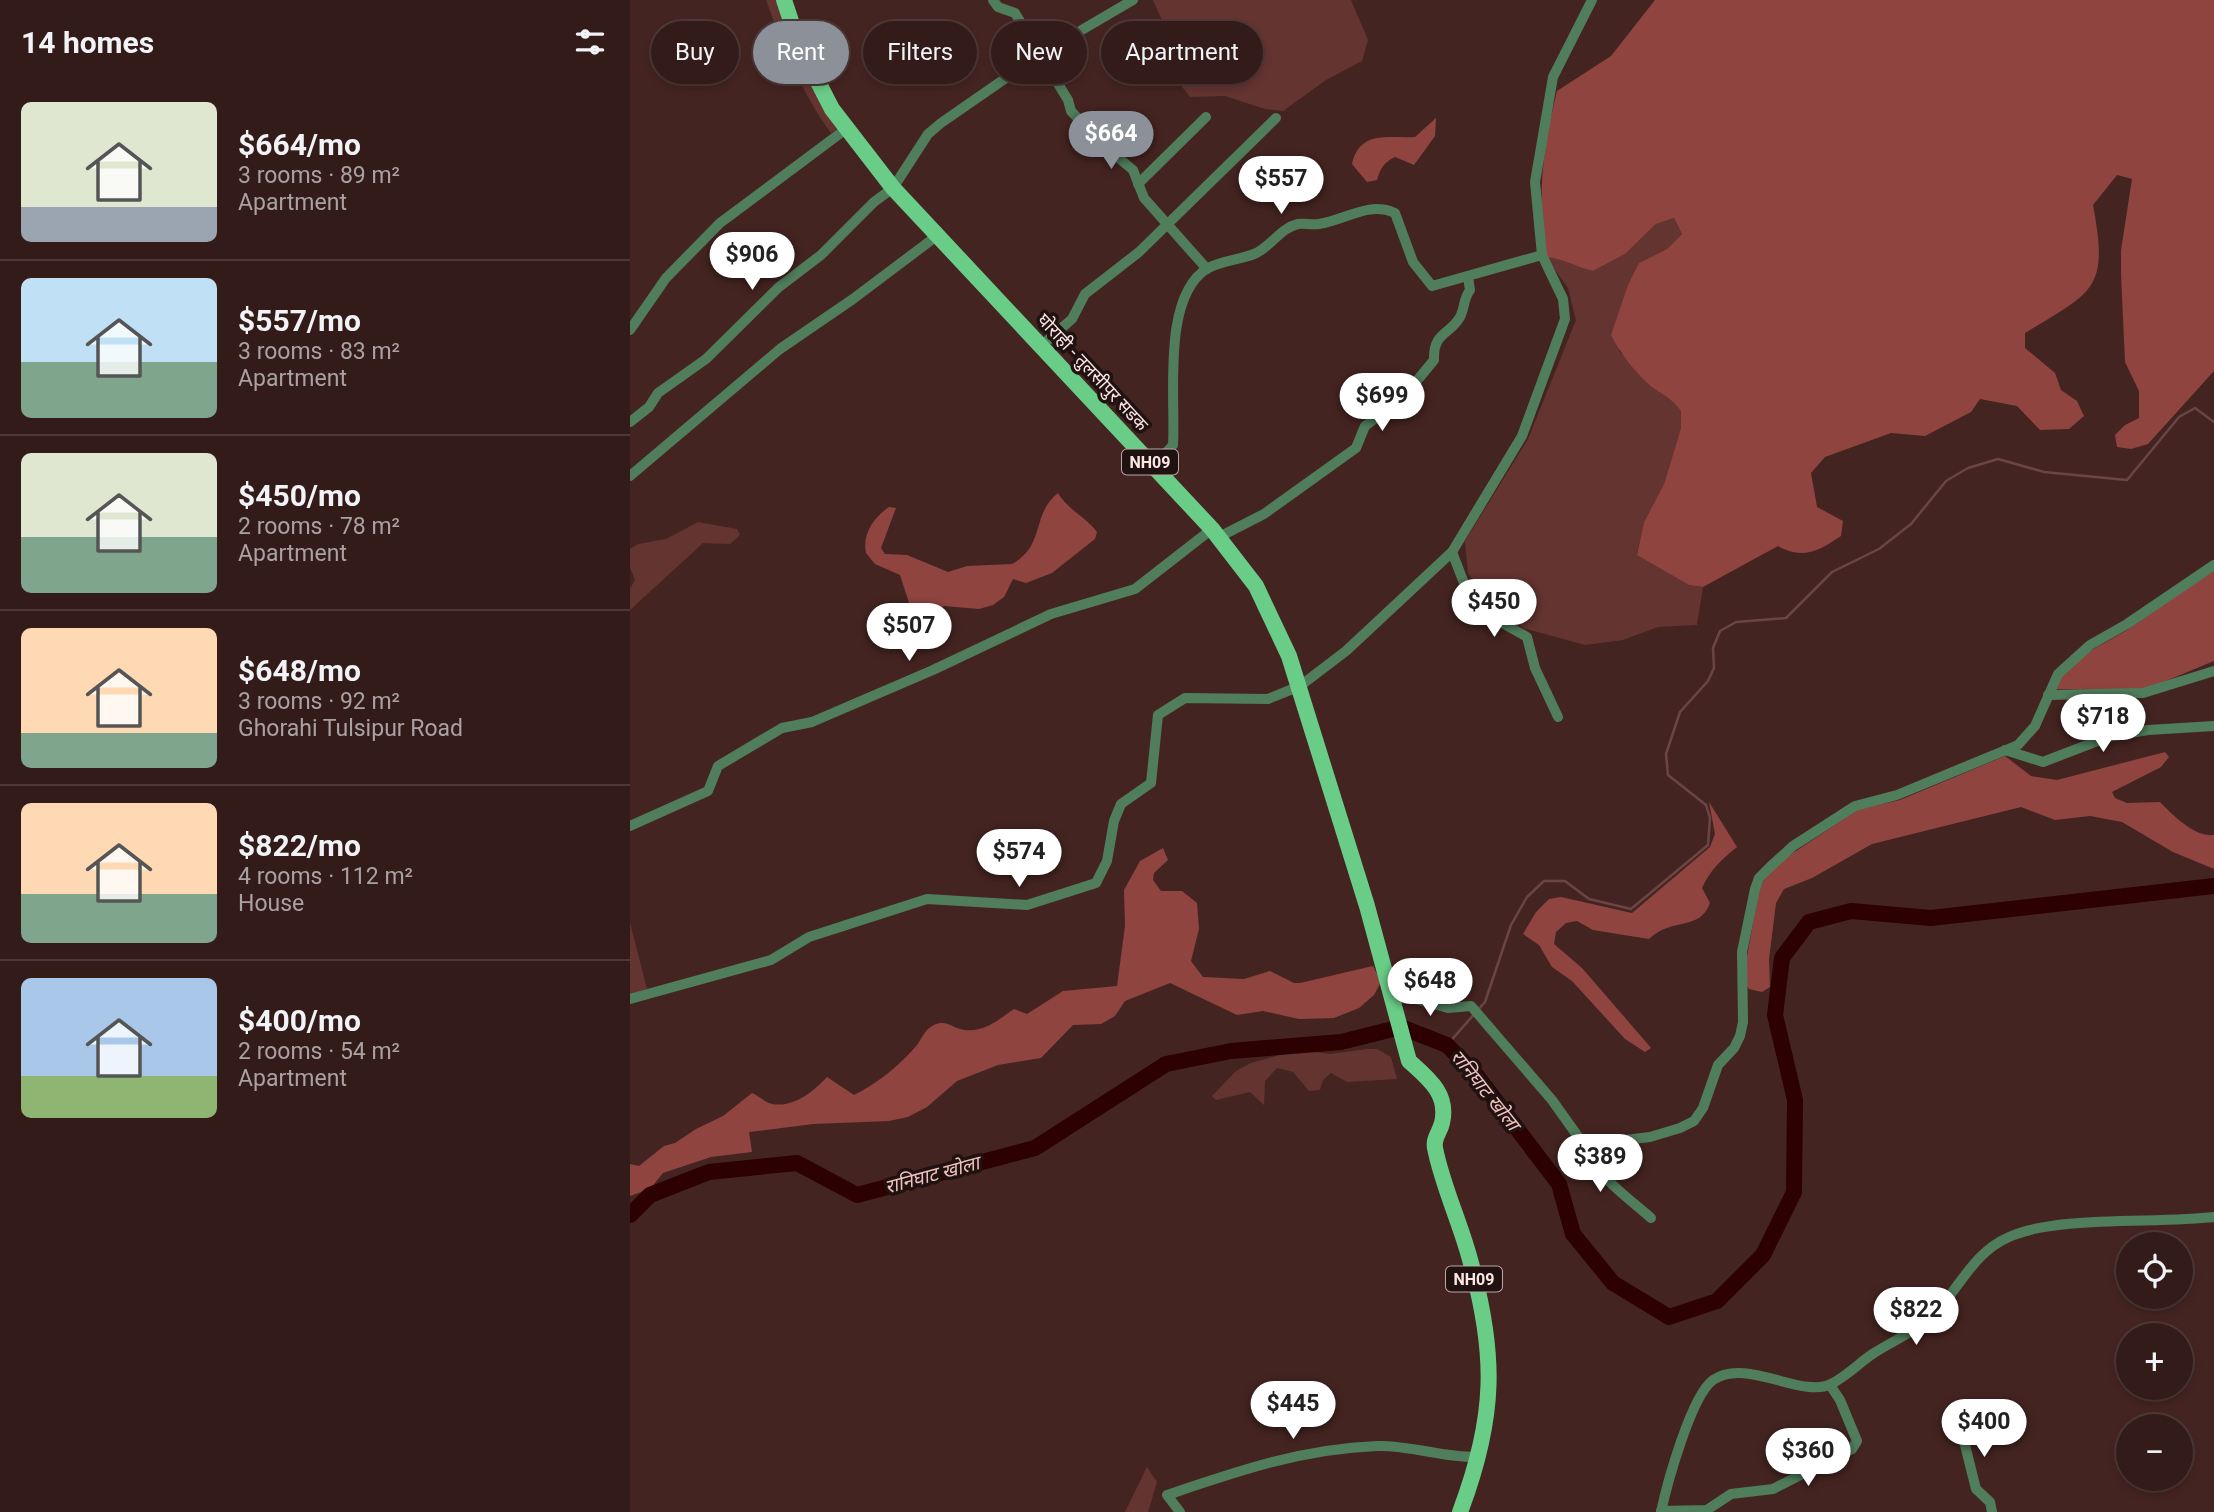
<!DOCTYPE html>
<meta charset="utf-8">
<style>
:root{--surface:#331b19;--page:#3e2826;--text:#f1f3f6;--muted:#a9a1a2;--line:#4e3938;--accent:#8c9099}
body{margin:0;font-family:Roboto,"Noto Sans Devanagari",sans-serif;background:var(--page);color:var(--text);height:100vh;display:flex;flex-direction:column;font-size:26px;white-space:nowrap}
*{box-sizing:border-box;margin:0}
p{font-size:23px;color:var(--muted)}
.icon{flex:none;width:38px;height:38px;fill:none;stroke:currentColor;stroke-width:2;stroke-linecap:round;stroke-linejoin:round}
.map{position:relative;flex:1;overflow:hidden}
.drawer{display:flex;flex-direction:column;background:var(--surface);width:630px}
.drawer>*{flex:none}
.top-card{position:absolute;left:21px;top:21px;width:665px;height:63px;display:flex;gap:14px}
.controls{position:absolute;left:1486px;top:1232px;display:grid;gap:14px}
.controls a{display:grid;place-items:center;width:77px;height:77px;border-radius:50%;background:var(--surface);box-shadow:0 4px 10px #0003,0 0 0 2px var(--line);font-size:35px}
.price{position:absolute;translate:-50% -60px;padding:0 16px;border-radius:24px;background:#fff;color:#222;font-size:23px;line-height:46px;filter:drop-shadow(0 2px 4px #0008)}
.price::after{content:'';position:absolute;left:50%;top:42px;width:21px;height:16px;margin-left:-10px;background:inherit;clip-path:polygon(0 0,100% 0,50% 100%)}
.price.current{background:var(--accent);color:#fff}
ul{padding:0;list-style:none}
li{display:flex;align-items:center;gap:21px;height:175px;padding:0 21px}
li+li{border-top:2px solid var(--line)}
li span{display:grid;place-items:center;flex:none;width:196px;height:140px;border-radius:10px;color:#555}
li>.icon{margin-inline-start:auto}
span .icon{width:84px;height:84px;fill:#fffc;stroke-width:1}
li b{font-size:30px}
h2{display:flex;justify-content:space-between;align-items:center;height:84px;padding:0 21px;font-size:30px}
.chip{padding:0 24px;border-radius:32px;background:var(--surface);box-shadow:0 4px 10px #0003,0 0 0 2px var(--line);font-size:24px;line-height:63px}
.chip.current{background:var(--accent);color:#fff}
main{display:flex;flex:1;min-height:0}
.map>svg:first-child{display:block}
</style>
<main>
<section class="drawer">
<h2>14 homes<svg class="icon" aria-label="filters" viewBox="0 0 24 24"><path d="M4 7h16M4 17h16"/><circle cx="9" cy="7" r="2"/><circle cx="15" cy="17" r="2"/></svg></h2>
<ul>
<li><span style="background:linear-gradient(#dfe7d0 75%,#9aa5b1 0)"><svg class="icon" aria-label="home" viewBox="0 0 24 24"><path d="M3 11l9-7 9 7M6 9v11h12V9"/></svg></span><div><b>$664/mo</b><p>3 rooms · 89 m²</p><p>Apartment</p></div></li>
<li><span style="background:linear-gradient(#bfe0f5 60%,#7fa58c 0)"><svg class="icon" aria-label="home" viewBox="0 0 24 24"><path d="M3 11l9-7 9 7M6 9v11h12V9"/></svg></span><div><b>$557/mo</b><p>3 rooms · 83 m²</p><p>Apartment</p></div></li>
<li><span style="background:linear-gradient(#dfe7d0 60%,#7fa58c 0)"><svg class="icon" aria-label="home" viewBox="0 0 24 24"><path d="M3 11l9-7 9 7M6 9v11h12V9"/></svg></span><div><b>$450/mo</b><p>2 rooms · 78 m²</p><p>Apartment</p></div></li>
<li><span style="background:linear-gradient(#ffd9b3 75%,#7fa58c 0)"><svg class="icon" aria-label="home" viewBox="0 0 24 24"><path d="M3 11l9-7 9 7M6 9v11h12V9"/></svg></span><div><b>$648/mo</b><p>3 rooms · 92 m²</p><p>Ghorahi Tulsipur Road</p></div></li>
<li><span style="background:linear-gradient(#ffd9b3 65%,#7fa58c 0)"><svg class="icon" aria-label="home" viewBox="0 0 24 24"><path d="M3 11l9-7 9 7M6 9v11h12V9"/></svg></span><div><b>$822/mo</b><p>4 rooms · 112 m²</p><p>House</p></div></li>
<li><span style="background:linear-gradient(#a9c7e8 70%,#8fb573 0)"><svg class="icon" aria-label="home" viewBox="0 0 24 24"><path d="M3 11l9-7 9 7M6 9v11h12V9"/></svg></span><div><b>$400/mo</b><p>2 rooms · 54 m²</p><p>Apartment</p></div></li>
</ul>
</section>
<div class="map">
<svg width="1584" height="1512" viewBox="0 0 1584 1512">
<rect width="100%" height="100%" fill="#442421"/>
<g fill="#643431">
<path d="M136,0H148L208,128L201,133C172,93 153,47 136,0Z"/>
<polygon points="523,0 721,0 738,40 732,61 696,80 653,111 635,109 595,96 560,97 549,83 551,63"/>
<path d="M1044,218L1052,234L1037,249L1009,263L989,351L1023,387L1038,395L1051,411V428L1034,484L1014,522L1007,554L1059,585L1073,587L1067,625L1028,627L993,640L955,645L893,628L856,600L838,573L835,541L898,439L946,320L938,288L916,257C934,259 946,267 963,271L995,254L1026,224Z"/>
<polygon points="68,522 107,529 110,535 100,544 73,543 0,610 0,589 5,580 0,567 0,549 8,544 36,539"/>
<polygon points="0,923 17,989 0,994"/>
<polygon points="737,1049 747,1049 761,1057 767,1079 717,1082 701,1073 693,1080 690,1090 679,1091 663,1072 647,1068 635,1081 634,1105 620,1092 586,1100 582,1096 606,1071 621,1063 669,1050 700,1054"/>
<polygon points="517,1467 527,1482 518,1512 495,1512"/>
</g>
<g fill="#8f4440">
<path d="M1025,0H1584V371L1518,444L1501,449L1487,447L1485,435L1495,425L1509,418V391L1495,362L1491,274V250L1502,179L1487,175L1463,205C1479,290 1464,291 1395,333V348L1425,373L1431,390L1447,401L1454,416L1439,429L1410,430L1387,406L1350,399L1341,412L1295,436L1261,433L1195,457L1181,473L1187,507L1213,521L1211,536C1189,551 1172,560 1148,546L1073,587L1059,585L1007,555L1014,522L1034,484L1051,428V411C1039,396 1036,397 1022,387C1006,374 990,353 981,335L998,285L1009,263L1037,249L1052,234L1044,218L1026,224L995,254L963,271C946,267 934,259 916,257C907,194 912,152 927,91L981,56Z"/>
<path d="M806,118L805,136L784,165L765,157C754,162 750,169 747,180L737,182L722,164C730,129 760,139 785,137Z"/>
<path d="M428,493C438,510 456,517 467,532L465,539L422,573L396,583L383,579L374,597L363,605L349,609L314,606L296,617H289L280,606L270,575L245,564L236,553C232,534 244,517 259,507L266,508L251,548L255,554L277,555L318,572L337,566L382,564C416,545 401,514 428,493Z"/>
<path d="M1584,571V661L1514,690L1423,689C1439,655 1474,646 1503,626C1530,608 1555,586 1584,571Z"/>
<path d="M1535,752L1539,757L1531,767L1482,792L1485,798L1497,803L1530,802C1543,815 1564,837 1584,835V869L1543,852L1492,822L1460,816L1425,820L1391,807L1242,844L1182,878L1154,889L1146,903L1139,959L1140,987L1132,992L1119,989L1116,985L1117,956L1129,890L1134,880L1151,861L1229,809L1270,800L1375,756L1401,776L1427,780Z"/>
<path d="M1079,802L1107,847C1091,860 1081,869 1072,888L1080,903C1069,932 1044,916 1019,939L963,930L947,921L936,923L926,932L924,944L952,968L1016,1042L1021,1048L1015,1052L995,1039L942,981L922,967L909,945L893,934L906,912L919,899L931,897L1002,913L1080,847L1085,834Z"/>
<path d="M533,848L538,860L524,873L523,880L531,891H552L567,903L569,929L561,961L573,977L614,979L640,971L664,983H670L743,966L751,982L744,995L729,1008L704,1018L669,1019L633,1011L607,1015L540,983L495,1001L485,1016L471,1024L443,1025L411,1058L368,1065L327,1081L297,1107L278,1117L259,1121L183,1124L119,1132L122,1152L81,1157L33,1173L20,1189L0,1196V1164L9,1166L34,1146L45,1143L66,1129L93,1116L122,1093C129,1096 136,1103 142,1104C164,1108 184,1091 197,1077L224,1095C247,1084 270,1065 287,1045C293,1037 294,1030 304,1025C317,1019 323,1029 335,1030C355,1032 368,1020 384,1009L397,1014L433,991L487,986L495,926L494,890L510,861Z"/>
</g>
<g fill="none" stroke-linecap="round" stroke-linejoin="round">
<polyline stroke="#6b4545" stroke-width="2.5" points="817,1045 855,1002 881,925 897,897 914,881 935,881 959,899 1001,909 1078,845 1080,818 1076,805 1038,775 1036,754 1050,712 1078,681 1084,668 1083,648 1090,631 1106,622 1156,618 1202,572 1249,549 1281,524 1316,481 1338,468 1368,459 1414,472 1497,480 1549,417 1565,408 1584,422"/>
<polyline stroke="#2d0001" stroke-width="16" points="0,1215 20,1195 79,1172 167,1163 227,1195 405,1148 536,1064 601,1051 711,1042 771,1027 817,1045 847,1076 929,1184 943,1234 983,1283 1039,1317 1087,1301 1133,1255 1164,1192 1165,1100 1145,1015 1152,958 1179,922 1221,911 1301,918 1584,886"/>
<g stroke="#507e5c" stroke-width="10">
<polyline points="363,0 368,7 385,13 438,100 441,111 472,144 503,170 514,198 577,269"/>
<polyline points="508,184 576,117"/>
<polyline points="0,330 36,278 90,223 216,129"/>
<polyline points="411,346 442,319 455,294 509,252 646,118"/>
<polyline points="0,422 19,407 28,393 76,359 149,287 191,255 244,202 263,188 298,134 311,123 409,55 503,0"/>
<path d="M524,466L543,445C546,399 531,296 578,268C593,260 609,260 624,254C640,248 650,228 668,224C674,223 682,225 689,224C716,220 738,201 765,213L783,262L802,286L912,255"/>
<polyline points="0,476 150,349 223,299 308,235"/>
<path d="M589,537L634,514L726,448L735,426L771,400L804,360C803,332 820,335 830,317C835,308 833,299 840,290L838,277"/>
<polyline points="822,552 834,583 858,615 897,637 905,668 928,717"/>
<polyline points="1418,695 1513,693 1584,671"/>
<polyline points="1375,750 1413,762 1478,737 1518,730 1584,726"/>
<polyline points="0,826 78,791 88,766 152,728 182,722 303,670 421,614 505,589 582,529"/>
<polyline points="762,996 778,997 818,1008 841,1006 922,1100 954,1145 1020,1137 1050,1128 1064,1121 1073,1108 1088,1065 1104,1048 1110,1036 1113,1022 1112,952 1125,889 1129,878 1140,867 1163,846 1225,806 1267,795 1388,745 1405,726 1428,674 1460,645 1497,624 1584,565"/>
<polyline points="0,999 141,960 179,937 297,899 397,905 466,883 477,861 484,821 491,804 521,783 528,715 555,698 638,699 670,686 716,651 822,552 892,436 935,319 933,299 912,255 905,182 923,77 962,0"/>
<path d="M954,1145C967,1177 996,1196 1021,1218"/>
<polyline points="1326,1409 1346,1489 1360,1502 1362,1512"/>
<polyline points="1031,1511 1077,1510 1101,1494 1143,1489 1222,1449 1227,1441 1210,1400 1200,1385"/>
<path d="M550,1512L537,1495C608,1471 671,1449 747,1446C781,1445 814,1458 848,1457"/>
<path d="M1031,1512C1037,1484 1061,1396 1083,1380C1116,1357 1172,1399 1201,1384C1217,1376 1230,1362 1244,1353C1268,1338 1295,1327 1313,1304C1334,1279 1347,1251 1379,1237C1427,1215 1527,1224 1584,1217"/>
</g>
<path stroke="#69cd88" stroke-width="16" d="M154,0L169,45L202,109L263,188L582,529L626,586L659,656L737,906L779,1061C798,1078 819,1094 812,1123C810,1132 803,1138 805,1148C812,1184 829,1220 839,1256C867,1354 866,1417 830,1512"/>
</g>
<g text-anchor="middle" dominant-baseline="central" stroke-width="7" stroke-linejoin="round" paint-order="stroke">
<g fill="#201211" stroke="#bba7a5" stroke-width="2">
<rect x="492" y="449.5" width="56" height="25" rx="5"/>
<rect x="816" y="1266.5" width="56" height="25" rx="5"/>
</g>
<g font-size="16" font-weight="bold" fill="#fde7e5">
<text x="520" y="462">NH09</text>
<text x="844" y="1279">NH09</text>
</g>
<g font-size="18" fill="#fde7e5" stroke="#201211">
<text transform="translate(463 372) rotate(47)">घोराही - तुलसीपुर सडक</text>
</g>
<g font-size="19" font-style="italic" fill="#f1c3be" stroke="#201211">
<text transform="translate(855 1090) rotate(51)">रानिघाट खोला</text>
<text transform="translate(302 1175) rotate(-15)">रानिघाट खोला</text>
</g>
</g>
</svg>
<div class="controls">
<a><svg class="icon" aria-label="locate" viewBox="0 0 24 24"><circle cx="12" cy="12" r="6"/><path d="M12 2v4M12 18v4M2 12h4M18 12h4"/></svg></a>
<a>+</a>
<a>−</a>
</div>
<b class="price current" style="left:481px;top:171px">$664</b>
<b class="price" style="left:651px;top:216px">$557</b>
<b class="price" style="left:122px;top:292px">$906</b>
<b class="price" style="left:752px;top:433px">$699</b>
<b class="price" style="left:864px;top:639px">$450</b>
<b class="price" style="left:279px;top:663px">$507</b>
<b class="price" style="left:1473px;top:754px">$718</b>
<b class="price" style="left:389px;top:889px">$574</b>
<b class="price" style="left:800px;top:1018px">$648</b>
<b class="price" style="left:970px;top:1194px">$389</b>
<b class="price" style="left:1286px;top:1347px">$822</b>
<b class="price" style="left:663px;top:1441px">$445</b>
<b class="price" style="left:1354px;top:1459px">$400</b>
<b class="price" style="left:1178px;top:1488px">$360</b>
<div class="top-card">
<a class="chip">Buy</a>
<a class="chip current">Rent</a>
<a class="chip">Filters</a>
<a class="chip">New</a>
<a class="chip">Apartment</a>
</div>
</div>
</main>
